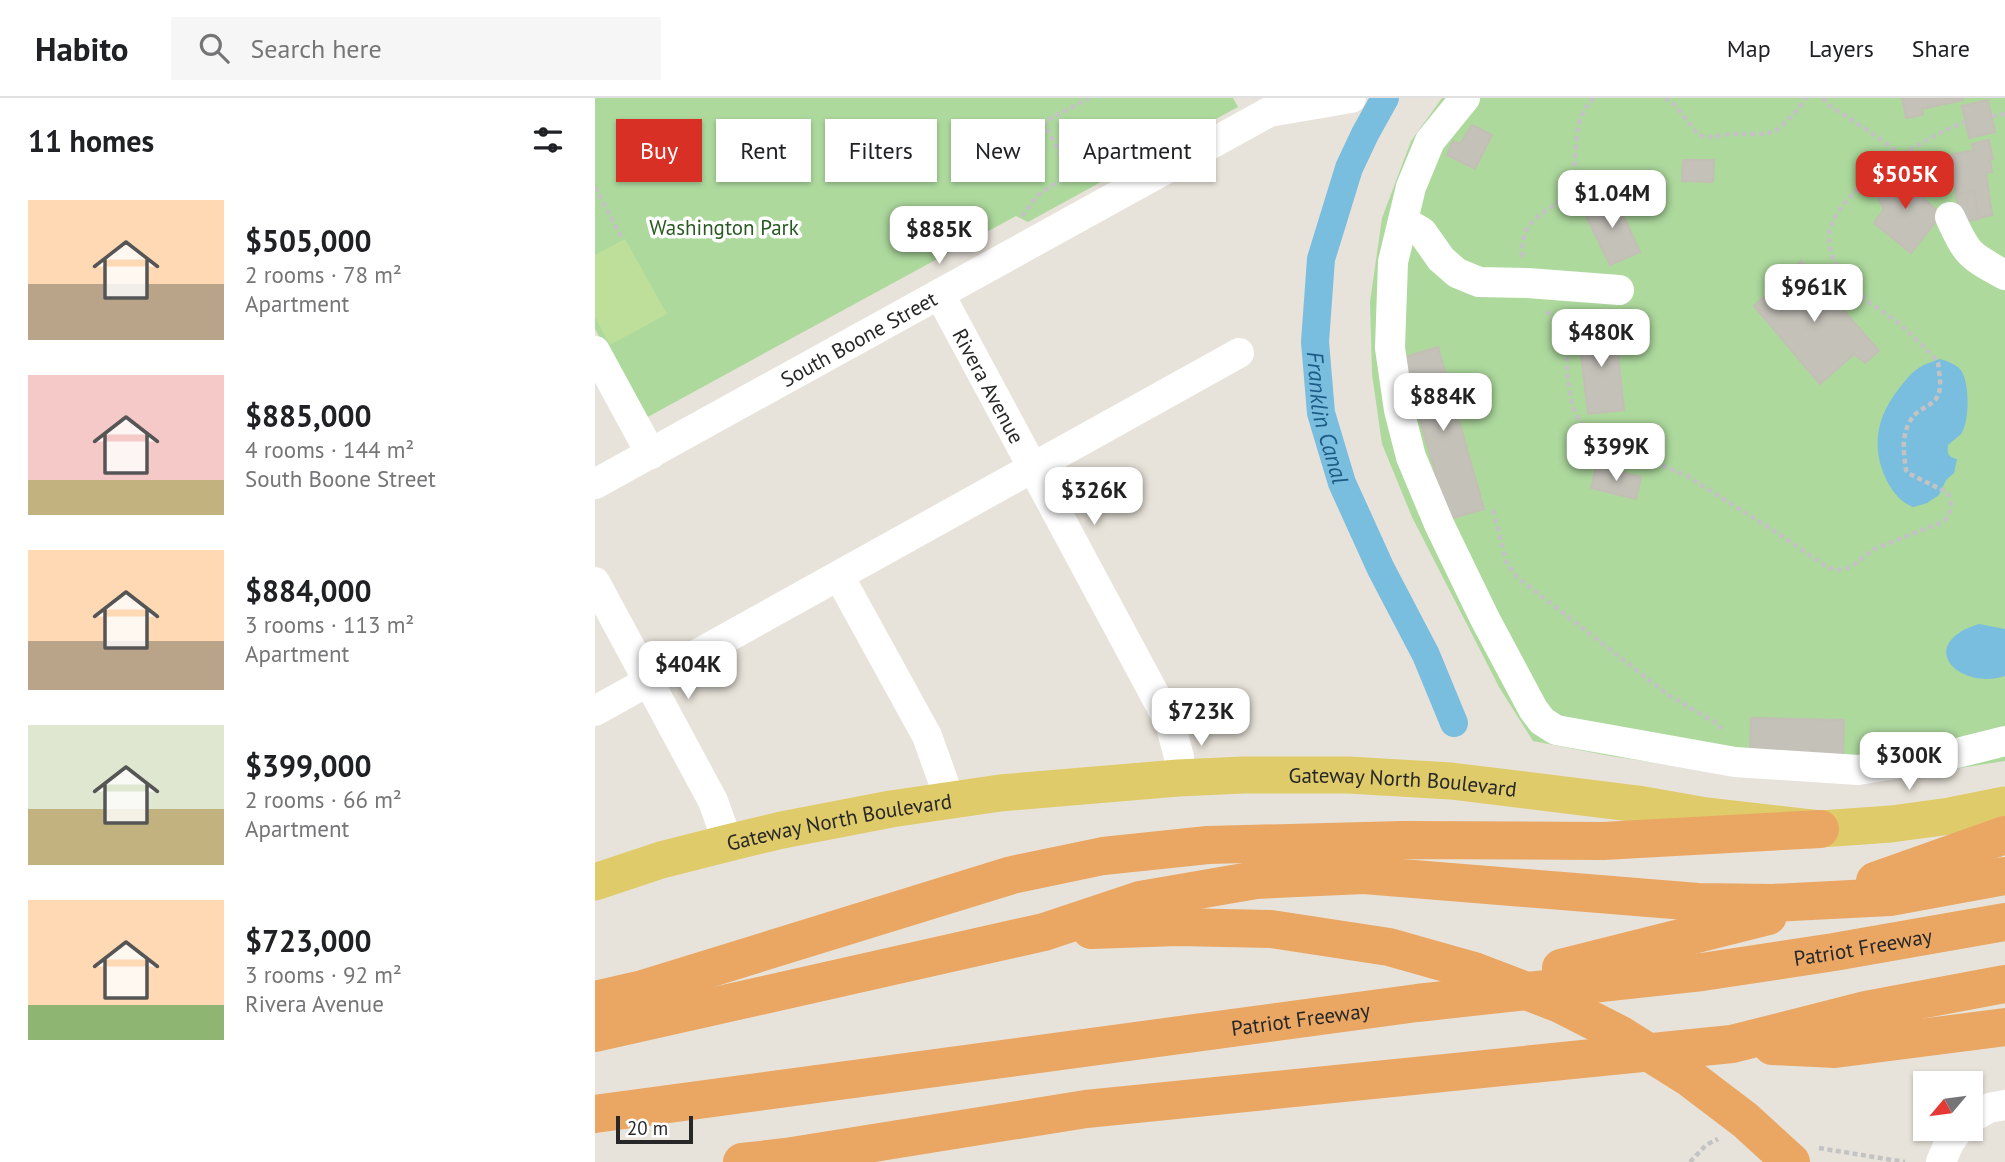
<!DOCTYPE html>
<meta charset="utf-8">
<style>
:root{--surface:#fff;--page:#f6f6f6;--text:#202124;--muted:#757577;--line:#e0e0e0;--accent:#d93025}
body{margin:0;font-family:"PT Sans",sans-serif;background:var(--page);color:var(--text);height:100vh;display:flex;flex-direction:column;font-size:26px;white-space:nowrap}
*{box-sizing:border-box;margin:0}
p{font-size:23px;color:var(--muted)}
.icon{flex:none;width:38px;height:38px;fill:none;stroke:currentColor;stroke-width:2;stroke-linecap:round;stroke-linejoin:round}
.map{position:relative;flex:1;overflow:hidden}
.drawer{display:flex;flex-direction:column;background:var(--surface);width:595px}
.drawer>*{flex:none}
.top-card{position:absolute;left:21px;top:21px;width:665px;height:63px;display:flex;gap:14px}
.needle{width:46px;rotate:241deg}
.buttons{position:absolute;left:1318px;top:973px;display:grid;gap:14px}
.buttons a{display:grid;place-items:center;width:70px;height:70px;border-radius:0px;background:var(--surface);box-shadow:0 2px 5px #0004;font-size:35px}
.scale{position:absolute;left:21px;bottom:18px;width:77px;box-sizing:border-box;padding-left:7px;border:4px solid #272727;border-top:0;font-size:19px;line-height:24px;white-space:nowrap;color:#272727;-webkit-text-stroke:5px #fff;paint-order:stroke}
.price{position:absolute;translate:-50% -60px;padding:0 16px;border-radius:14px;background:#fff;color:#222;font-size:23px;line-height:46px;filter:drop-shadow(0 2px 4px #0008)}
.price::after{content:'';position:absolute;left:50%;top:42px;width:21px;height:16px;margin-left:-10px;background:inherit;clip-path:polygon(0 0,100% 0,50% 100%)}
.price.on{background:var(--accent);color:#fff}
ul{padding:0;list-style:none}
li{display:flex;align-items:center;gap:21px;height:175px;padding:0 28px}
li span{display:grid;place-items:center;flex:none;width:196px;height:140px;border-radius:0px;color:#555}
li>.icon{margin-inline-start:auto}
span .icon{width:84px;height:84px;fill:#fffc;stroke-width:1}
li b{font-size:30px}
h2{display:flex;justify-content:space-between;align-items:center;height:84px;padding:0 28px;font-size:30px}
.pill{padding:0 24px;border-radius:0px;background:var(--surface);box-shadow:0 2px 5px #0004;font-size:24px;line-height:63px}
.pill.on{background:var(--accent);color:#fff}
header{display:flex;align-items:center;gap:42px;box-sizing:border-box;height:98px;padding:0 35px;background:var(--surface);border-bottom:2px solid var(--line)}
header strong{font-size:33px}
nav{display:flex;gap:38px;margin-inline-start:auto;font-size:24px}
.search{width:490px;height:63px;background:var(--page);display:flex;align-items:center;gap:18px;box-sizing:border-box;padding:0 24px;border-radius:0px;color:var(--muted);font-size:26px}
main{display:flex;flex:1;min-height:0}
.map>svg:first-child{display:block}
</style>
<header>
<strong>Habito</strong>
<div class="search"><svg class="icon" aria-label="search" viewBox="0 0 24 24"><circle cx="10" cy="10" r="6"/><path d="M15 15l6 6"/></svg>Search here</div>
<nav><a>Map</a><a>Layers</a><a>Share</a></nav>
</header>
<main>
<section class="drawer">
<h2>11 homes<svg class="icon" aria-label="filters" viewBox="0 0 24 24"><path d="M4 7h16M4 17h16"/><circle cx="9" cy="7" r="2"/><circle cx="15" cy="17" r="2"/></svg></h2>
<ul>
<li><span style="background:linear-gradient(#ffd9b3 60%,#b9a48a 0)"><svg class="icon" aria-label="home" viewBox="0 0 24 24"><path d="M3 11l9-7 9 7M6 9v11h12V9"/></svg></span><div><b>$505,000</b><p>2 rooms · 78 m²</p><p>Apartment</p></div></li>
<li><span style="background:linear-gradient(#f6c9c9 75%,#c2b280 0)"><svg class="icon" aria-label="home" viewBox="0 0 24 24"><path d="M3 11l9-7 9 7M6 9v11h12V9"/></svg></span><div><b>$885,000</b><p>4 rooms · 144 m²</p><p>South Boone Street</p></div></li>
<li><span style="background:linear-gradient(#ffd9b3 65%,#b9a48a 0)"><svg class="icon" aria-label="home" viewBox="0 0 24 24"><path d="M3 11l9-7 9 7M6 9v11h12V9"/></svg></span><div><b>$884,000</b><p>3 rooms · 113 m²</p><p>Apartment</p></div></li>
<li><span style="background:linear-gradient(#dfe7d0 60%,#c2b280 0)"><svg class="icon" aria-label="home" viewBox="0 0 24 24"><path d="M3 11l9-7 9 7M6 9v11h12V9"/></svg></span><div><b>$399,000</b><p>2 rooms · 66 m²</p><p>Apartment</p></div></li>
<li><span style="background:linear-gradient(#ffd9b3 75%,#8fb573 0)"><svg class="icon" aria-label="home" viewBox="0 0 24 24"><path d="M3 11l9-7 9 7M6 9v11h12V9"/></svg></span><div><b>$723,000</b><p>3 rooms · 92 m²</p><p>Rivera Avenue</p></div></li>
</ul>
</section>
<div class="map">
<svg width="1410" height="1064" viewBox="0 0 1410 1064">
<rect width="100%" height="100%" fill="#e8e3da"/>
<g fill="#add99d">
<polygon points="0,0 638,0 643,9 433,124 421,118 49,321 0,231"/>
<polygon points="847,0 1410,0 1410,663 1333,675 1159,679 1015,658 938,643 904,589 817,419 787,346 777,276 775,204 787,120 816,43"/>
</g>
<polygon fill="#bddf9a" points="30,141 72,216 15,247 0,219 0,157"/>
<g fill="#79bddf">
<path d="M1345,261C1352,263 1360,266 1365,271C1375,282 1375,325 1366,336C1362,340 1357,343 1353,347C1352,356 1353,359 1362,361L1359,375L1351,382L1344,397L1332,405L1318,409C1306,404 1299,396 1292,383C1275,348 1282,317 1306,288C1311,282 1315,276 1321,272C1328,266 1337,264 1345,261Z"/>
<path d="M1384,526L1410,531V578C1363,593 1319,546 1384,526Z"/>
</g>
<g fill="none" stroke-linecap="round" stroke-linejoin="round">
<path stroke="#79bddf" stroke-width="28" id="s1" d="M790,0L770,36L754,70L726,161L720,244L726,315L747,385L786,471L831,557L859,625"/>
</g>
<g fill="#c4c1b9" stroke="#c3bfb5" stroke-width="2">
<polygon points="1307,0 1368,0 1368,2 1327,11 1328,17 1311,20"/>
<polygon points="1393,2 1400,34 1374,40 1367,8"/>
<polygon points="877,27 897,37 880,71 852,57 858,43 865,46"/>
<polygon points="1394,42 1398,61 1395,61 1397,74 1391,75 1397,117 1366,124 1354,57 1379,52 1377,46"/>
<polygon points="1088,62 1119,62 1118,84 1087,83"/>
<polygon points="1313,76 1324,84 1327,98 1346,117 1316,155 1279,125 1289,111 1283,100 1286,85 1299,77"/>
<polygon points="1379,93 1384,121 1366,124 1361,97"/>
<polygon points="1019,97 1045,154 1015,167 988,112"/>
<polygon points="1206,163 1284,253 1270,265 1259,256 1225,286 1159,208"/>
<polygon points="1020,227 1029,312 993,316 983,231"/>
<polygon points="843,249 889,411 854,421 807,260"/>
<polygon points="1001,368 1046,379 1041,401 996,390"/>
<polygon points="1156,620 1249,622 1248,658 1155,655"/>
</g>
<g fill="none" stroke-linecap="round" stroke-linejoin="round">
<g stroke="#c3c3c3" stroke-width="4.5" stroke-dasharray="5 3.5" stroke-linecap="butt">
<polyline points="1070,0 1081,8 1102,35 1108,38 1116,39 1137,36 1171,36 1182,32 1199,16 1211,0"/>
<path d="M1228,0L1234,7C1273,33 1315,57 1343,96"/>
<polyline points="1397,18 1410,16"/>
<polyline points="0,89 27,140"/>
<polyline points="427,118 443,97 475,76 449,24 494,0"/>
<path d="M927,159C924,111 966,116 976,86C985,57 974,23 999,0"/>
<path d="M952,213L966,232L972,255V273L977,306L983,322L995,333L1021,348L1092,378L1184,436L1232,469L1241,472L1250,471L1257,468L1279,451L1348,424C1356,417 1358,405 1353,395L1313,375L1311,372C1309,356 1306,341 1314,325C1325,303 1347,313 1345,281C1344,276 1344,270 1343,265C1340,259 1333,254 1329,249C1320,241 1311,231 1302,224C1288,213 1271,204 1259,191C1246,178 1234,159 1234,140C1233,96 1333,37 1370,24"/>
<polyline points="898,412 911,463 922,479 1072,596 1124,627 1129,634"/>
<polyline points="1224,1050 1310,1064"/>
<polyline points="1095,1064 1111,1047 1123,1041"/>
</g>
<g stroke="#fff" stroke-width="30">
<polyline points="870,0 835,43 816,89 798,164 795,250 804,312 816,359 844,426 890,521 938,611 947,623 961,632 1140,664 1263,672 1350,658 1410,643"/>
<path d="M1355,119C1372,156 1373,157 1410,177"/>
<polyline points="808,123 827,134 846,161 862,175 884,184 933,185 1024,192"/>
<path id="s2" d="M345,197L575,625L584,659L583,680"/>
<polyline points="0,253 56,356"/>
<path id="s3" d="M0,386L674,14L756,0"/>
<polyline points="244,478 332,638 355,702"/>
<polyline points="0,484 118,703 133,745"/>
<polyline points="0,613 644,255"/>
<polyline points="1376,1020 1394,1010 1410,1007"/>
<polyline points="1346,1064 1354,1045 1364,1031"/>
</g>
<path stroke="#dfcb69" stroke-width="37" id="s4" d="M0,784L66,762L133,745L187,732L296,711L405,695L583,680L649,677H753L856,683L1043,706L1111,718L1225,731L1296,726L1355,718L1410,707"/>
<g stroke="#eaa663" stroke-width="38">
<polyline points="1280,783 1410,737"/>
<polyline points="496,832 583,829 676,831 794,849 879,873 965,906 1026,937 1096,981 1150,1022 1196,1064"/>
<polyline points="966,870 1173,818"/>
<polyline points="0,902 48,891 417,777 508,758 613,747 807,742 1008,743 1225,731"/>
<polyline points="0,935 449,834 545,802 661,782 769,777 1103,804 1177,805 1295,799 1410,778"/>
<polyline points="1177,948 1240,951 1410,929"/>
<path id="s5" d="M0,1016L822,905L1107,874L1239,854L1410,824"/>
<polyline points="147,1064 191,1059 491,1011 1137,946 1271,912 1410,886"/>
</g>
</g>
<g text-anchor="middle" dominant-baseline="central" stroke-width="7" stroke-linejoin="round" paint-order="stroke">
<g font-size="21" fill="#295a21" stroke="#fff">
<text x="129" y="129">Washington Park</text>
</g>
<g font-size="21" fill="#272727" stroke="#fff">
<text stroke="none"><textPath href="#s3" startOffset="301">South Boone Street</textPath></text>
<text stroke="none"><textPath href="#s2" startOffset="103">Rivera Avenue</textPath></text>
<text stroke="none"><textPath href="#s4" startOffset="819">Gateway North Boulevard</textPath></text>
<text stroke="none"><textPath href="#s4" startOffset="252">Gateway North Boulevard</textPath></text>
<text stroke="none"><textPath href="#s5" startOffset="1279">Patriot Freeway</textPath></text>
<text stroke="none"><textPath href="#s5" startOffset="712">Patriot Freeway</textPath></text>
</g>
<g font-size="23" font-style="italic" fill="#1c5b86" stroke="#fff">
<text stroke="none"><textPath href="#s1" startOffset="334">Franklin Canal</textPath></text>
</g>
</g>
</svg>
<div class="buttons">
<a><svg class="needle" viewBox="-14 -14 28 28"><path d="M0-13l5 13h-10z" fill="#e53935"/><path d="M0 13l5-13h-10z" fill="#757577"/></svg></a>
</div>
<div class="scale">20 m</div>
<b class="price on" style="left:1310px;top:113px">$505K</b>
<b class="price" style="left:1017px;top:132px">$1.04M</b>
<b class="price" style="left:344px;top:168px">$885K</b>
<b class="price" style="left:1219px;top:226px">$961K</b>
<b class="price" style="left:1006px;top:271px">$480K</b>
<b class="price" style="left:848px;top:335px">$884K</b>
<b class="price" style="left:1021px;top:385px">$399K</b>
<b class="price" style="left:499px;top:429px">$326K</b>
<b class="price" style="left:93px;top:603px">$404K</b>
<b class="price" style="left:606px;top:650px">$723K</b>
<b class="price" style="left:1314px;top:694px">$300K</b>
<div class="top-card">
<a class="pill on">Buy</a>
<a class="pill">Rent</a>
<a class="pill">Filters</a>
<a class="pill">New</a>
<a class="pill">Apartment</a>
</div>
</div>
</main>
